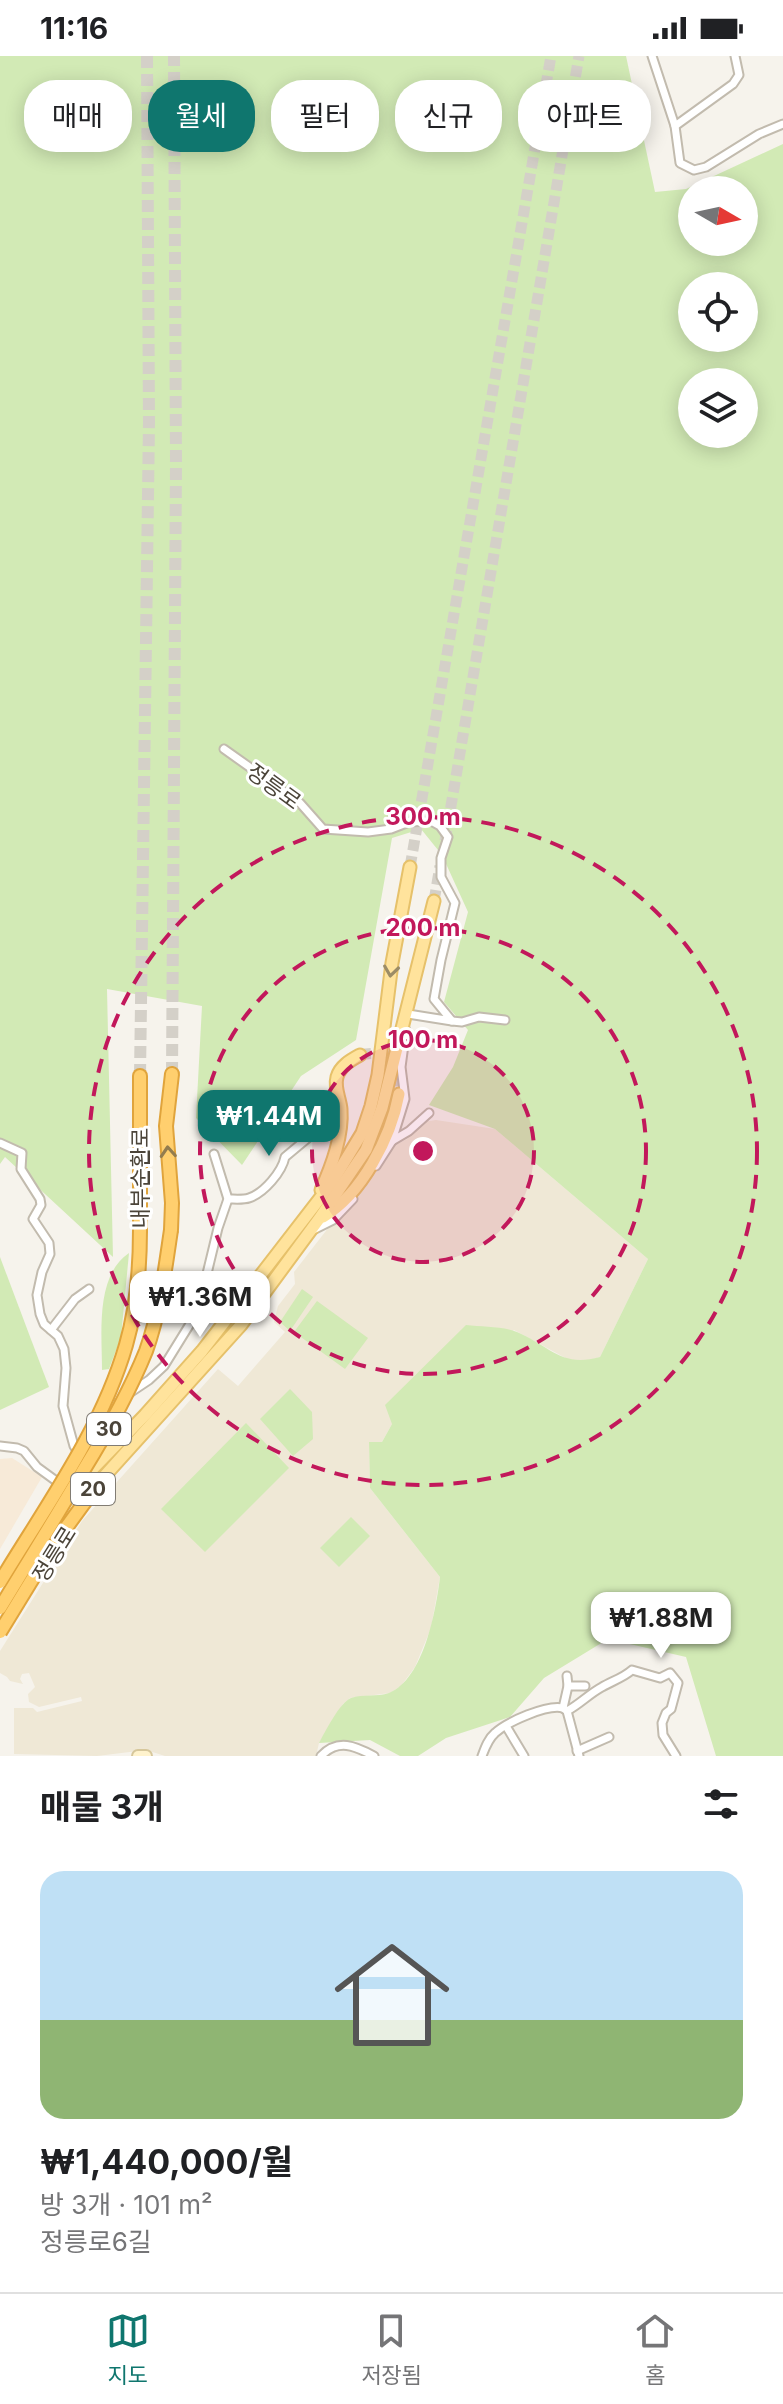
<!DOCTYPE html>
<html lang="ko">
<meta charset="utf-8">
<style>
:root{--surface:#fff;--page:#f2f2f2;--text:#202124;--muted:#757577;--line:#e0e0e0;--accent:#0f766e}
body{margin:0;font-family:Inter,"Noto Sans KR",sans-serif;background:var(--page);color:var(--text);height:100vh;display:flex;flex-direction:column;font-size:30px;white-space:nowrap}
*{box-sizing:border-box;margin:0}
p{font-size:26px;color:var(--muted)}
.icon{flex:none;width:44px;height:44px;fill:none;stroke:currentColor;stroke-width:2;stroke-linecap:round;stroke-linejoin:round}
.map{position:relative;height:1700px;overflow:hidden}
.sheet{display:flex;flex-direction:column;background:var(--surface);flex:1}
.sheet>*{flex:none}
.hud{position:absolute;left:24px;top:24px;width:736px;height:72px;display:flex;gap:16px}
.needle{width:52px;rotate:99deg}
.tools{position:absolute;left:678px;top:120px;display:grid;gap:16px}
.tools a{display:grid;place-items:center;width:80px;height:80px;border-radius:50%;background:var(--surface);box-shadow:0 4px 20px #0003;font-size:40px}
.price{position:absolute;translate:-50% -68px;padding:0 18px;border-radius:16px;background:#fff;color:#222;font-size:26px;line-height:52px;filter:drop-shadow(0 2px 4px #0008)}
.price::after{content:'';position:absolute;left:50%;top:48px;width:24px;height:18px;margin-left:-12px;background:inherit;clip-path:polygon(0 0,100% 0,50% 100%)}
.price.current{background:var(--accent);color:#fff}
ul{padding:0;list-style:none}
li{display:grid;align-content:center;gap:16px;height:424px;padding:0 40px}
li+li{border-top:2px solid var(--line)}
li span{display:grid;place-items:center;height:248px;border-radius:24px;color:#555}
li>.icon{margin-inline-start:auto}
span .icon{width:144px;height:144px;fill:#fffc;stroke-width:1}
li b{font-size:34px}
h2{display:flex;justify-content:space-between;align-items:center;height:96px;padding:0 40px;font-size:34px}
.chip{padding:0 28px;border-radius:32px;background:var(--surface);box-shadow:0 4px 20px #0003;font-size:28px;line-height:72px}
.chip.current{background:var(--accent);color:#fff}
.status{display:flex;justify-content:space-between;align-items:center;height:56px;padding:0 40px;background:var(--surface);direction:ltr}
.status svg{height:22px;fill:currentColor}
.tab-bar{display:flex;justify-content:space-around;align-items:center;height:112px;border-top:2px solid var(--line);background:var(--surface);font-size:22px;color:var(--muted)}
.tab-bar a{display:grid;justify-items:center;gap:4px}
.tab-bar .current{color:var(--accent)}
.map>svg:first-child{display:block}
</style>
<div class="status"><b>11:16</b><svg viewBox="0 0 49 12"><path d="M0 12V9h3v3zM5 12V6h3v6zM10 12V3h3v9zM15 12V0h3v12zM26 1h20v11H26zM47 4h2v5h-2z"/></svg></div>
<div class="map">
<svg width="783" height="1700" viewBox="0 0 783 1700">
<rect width="100%" height="100%" fill="#f6f3ec"/>
<polygon fill="#f7ead8" points="12,1402 42,1421 0,1493 0,1403"/>
<polygon fill="#efe8d6" points="436,1064 495,1073 648,1203 600,1301 583,1306 571,1305 514,1274 392,1368 382,1386 369,1387 370,1432 440,1521 431,1572 415,1611 401,1630 390,1637 350,1642 343,1648 319,1687 316,1700 165,1700 146,1694 97,1700 14,1698 14,1652 33,1652 37,1656 82,1645 81,1641 39,1651 29,1646 28,1638 35,1631 29,1617 22,1618 20,1623 23,1628 10,1625 7,1621 0,1617 0,1595 82,1465 218,1313 238,1330 285,1276 274,1266 278,1250 295,1228 294,1216 391,1091 407,1083 423,1066"/>
<g fill="#d2eab5" fill-rule="evenodd">
<path d="M0,0H626L655,136L686,133L783,88V1700H716L686,1601L608,1583L544,1622L510,1661L446,1682L418,1700H400L370,1684L319,1687C325,1676 340,1646 351,1642C363,1638 377,1641 389,1637C424,1623 436,1554 440,1521L370,1432L369,1386H382L392,1368L385,1349L466,1269C482,1271 502,1270 517,1276C550,1290 561,1312 600,1301L648,1203L495,1073L429,1049L453,1011L468,974L444,946L468,856L442,799L421,773L392,782L356,984L301,1020L242,1109L196,1062L202,950L107,933L113,1201L5,1101L0,1108ZM692,134H744V186H692ZM692,230H744V282H692ZM692,326H744V378H692Z"/>
<path d="M129,1197L121,1281L109,1313L102,1314C102,1277 95,1220 129,1197Z"/>
<polygon points="0,1201 49,1331 0,1354"/>
<polygon points="302,1233 313,1241 290,1275 280,1266"/>
<polygon points="317,1245 368,1282 345,1313 294,1276"/>
<polygon points="290,1333 312,1356 313,1383 293,1400 260,1363"/>
<polygon points="246,1367 289,1412 205,1496 161,1453"/>
<polygon points="351,1461 370,1480 339,1511 320,1492"/>
</g>
<g fill="none" stroke-linecap="round" stroke-linejoin="round">
<g stroke="#d4d0c8" stroke-width="11" stroke-dasharray="11 5.5" stroke-linecap="butt">
<polyline points="445,785 579,0"/>
<polyline points="410,811 551,0"/>
<polyline points="434,845 440,810"/>
<path d="M360,999C394,992 397,1009 399,1038"/>
</g>
<g stroke="#d4d0c8" stroke-width="12" stroke-dasharray="12 6" stroke-linecap="butt">
<polyline points="172,1018 176,407 174,0"/>
<polyline points="140,1020 149,367 147,0"/>
</g>
<defs>
<g id="street">
<polyline points="652,0 675,70 680,107 694,114 706,111 759,78 783,68"/>
<polyline points="675,70 733,28 739,19 735,0"/>
<polyline points="224,693 300,747 323,773 368,776 391,773 409,766 431,765 440,770 448,781 441,802 441,821 455,847 441,904 434,943 452,965 408,958"/>
<polyline points="452,965 462,966 479,961 505,964"/>
<polyline points="392,1085 409,1075 429,1057"/>
<polyline points="0,1087 22,1097 21,1113 40,1143 41,1149 33,1163 49,1187 50,1198 42,1216 37,1239 40,1258 44,1268 58,1280 64,1293 66,1312 63,1350 74,1390 80,1400"/>
<polyline points="376,1110 392,1085 405,1043 401,1011 406,974"/>
<path d="M228,1143C234,1143 243,1144 249,1142C264,1137 282,1116 285,1101L315,1076"/>
<polyline points="313,1174 333,1164 353,1143"/>
<polyline points="51,1274 75,1243 89,1233"/>
<polyline points="128,1338 149,1324 164,1310 198,1255 218,1172 228,1143 214,1098"/>
<polyline points="96,1382 116,1348"/>
<polyline points="0,1390 17,1392 24,1395 37,1411 63,1430"/>
<polyline points="567,1620 568,1630 563,1652 567,1655 579,1700"/>
<polyline points="568,1630 585,1630"/>
<path d="M567,1655C580,1648 589,1638 602,1631C612,1625 623,1622 632,1614L660,1622L670,1617L678,1627L671,1653L666,1657L662,1667L663,1679L676,1700"/>
<polyline points="506,1670 524,1700"/>
<polyline points="577,1695 609,1681"/>
<path d="M321,1700C338,1682 355,1690 374,1700"/>
<path d="M482,1700C485,1692 488,1683 495,1677C507,1666 547,1648 563,1652"/>
</g>
<polyline id="secondary" points="138,1700 146,1700"/>
<g id="primary">
<path d="M321,1134C332,1109 343,1080 341,1053C340,1042 334,1032 337,1021C340,1010 351,1004 360,999"/>
<path d="M323,1161C362,1138 391,1081 399,1038"/>
<polyline points="81,1425 145,1359 202,1295 331,1128 362,1077 371,1050 378,1019 392,907 410,811"/>
<polyline points="92,1434 241,1269 319,1163 366,1094 382,1052 434,845"/>
</g>
<g id="highway">
<polyline points="140,1174 140,1020"/>
<polyline points="171,1174 172,1147 166,1070 172,1018"/>
<polyline points="52,1491 98,1428"/>
</g>
</defs>
<use href="#street" stroke="#c2bbae" stroke-width="11"/>
<use href="#secondary" stroke="#d6c79b" stroke-width="14"/>
<use href="#primary" stroke="#e6c16a" stroke-width="15"/>
<use href="#highway" stroke="#e0a43c" stroke-width="16"/>
<use href="#street" stroke="#fff" stroke-width="7"/>
<use href="#secondary" stroke="#fff3cd" stroke-width="10"/>
<use href="#primary" stroke="#ffe39c" stroke-width="11"/>
<use href="#highway" stroke="#ffcf6e" stroke-width="12"/>
<defs>
<g id="highway-bridge">
<path d="M0,1526C46,1450 101,1375 126,1289C137,1251 140,1213 140,1174"/>
<path d="M0,1552C28,1506 56,1461 83,1415C107,1376 129,1337 146,1295C160,1256 165,1214 171,1174"/>
<polyline points="0,1576 52,1491"/>
</g>
</defs>
<use href="#highway-bridge" stroke="#e0a43c" stroke-width="16" stroke-linecap="butt"/>
<use href="#highway-bridge" stroke="#ffcf6e" stroke-width="12"/>
</g>
<defs><path id="oneway-chevron" d="M-2-3.5L2.5 0L-2 3.5" fill="none" stroke-width="1.6" stroke-linecap="round" stroke-linejoin="round" transform="scale(2)"/></defs>
<use stroke="#9c8c66" href="#oneway-chevron" transform="translate(391 915) rotate(98)"/>
<use stroke="#937c4e" href="#oneway-chevron" transform="translate(168 1096) rotate(-94)"/>
<circle cx="423" cy="1095" r="111" fill="#c2185b" fill-opacity=".12"/>
<g fill="none" stroke="#c2185b" stroke-width="4" stroke-dasharray="14 10">
<circle cx="423" cy="1095" r="111"/>
<circle cx="423" cy="1095" r="223"/>
<circle cx="423" cy="1095" r="334"/>
</g>
<g text-anchor="middle" dominant-baseline="central" stroke-width="6" stroke-linejoin="round" paint-order="stroke">
<g fill="#fff" stroke="#817c74" stroke-width="2">
<rect x="87" y="1357" width="44" height="32" rx="6"/>
<rect x="71" y="1417" width="44" height="32" rx="6"/>
</g>
<g font-size="20" font-weight="bold" fill="#4b4439">
<text x="109" y="1373">30</text>
<text x="93" y="1433">20</text>
</g>
<g font-size="22" fill="#4b4439" stroke="#fff">
<text transform="translate(274 730) rotate(36)">정릉로</text>
<text transform="translate(140 1122) rotate(-90)">내부순환로</text>
<text transform="translate(54 1498) rotate(-58)">정릉로</text>
</g>
</g>
<circle cx="423" cy="1095" r="12" fill="#c2185b" stroke="#fff" stroke-width="4"/>
<g font-size="24" text-anchor="middle" font-weight="bold" fill="#c2185b" stroke="#fff" stroke-width="6" stroke-linejoin="round" paint-order="stroke">
<text x="423" y="769">300 m</text>
<text x="423" y="880">200 m</text>
<text x="423" y="992">100 m</text>
</g>
</svg>
<div class="tools">
<a><svg class="needle" viewBox="-14 -14 28 28"><path d="M0-13l5 13h-10z" fill="#e53935"/><path d="M0 13l5-13h-10z" fill="#757577"/></svg></a>
<a><svg class="icon" aria-label="locate" viewBox="0 0 24 24"><circle cx="12" cy="12" r="6"/><path d="M12 2v4M12 18v4M2 12h4M18 12h4"/></svg></a>
<a><svg class="icon" aria-label="layers" viewBox="0 0 24 24"><path d="M12 4l9 5-9 5-9-5zM3 14l9 5 9-5"/></svg></a>
</div>
<b class="price current" style="left:269px;top:1102px">₩1.44M</b>
<b class="price" style="left:200px;top:1283px">₩1.36M</b>
<b class="price" style="left:661px;top:1604px">₩1.88M</b>
<div class="hud">
<a class="chip">매매</a>
<a class="chip current">월세</a>
<a class="chip">필터</a>
<a class="chip">신규</a>
<a class="chip">아파트</a>
</div>
</div>
<section class="sheet">
<h2>매물 3개<svg class="icon" aria-label="filters" viewBox="0 0 24 24"><path d="M4 7h16M4 17h16"/><circle cx="9" cy="7" r="2"/><circle cx="15" cy="17" r="2"/></svg></h2>
<ul>
<li><span style="background:linear-gradient(#bfe0f5 60%,#8fb573 0)"><svg class="icon" aria-label="home" viewBox="0 0 24 24"><path d="M3 11l9-7 9 7M6 9v11h12V9"/></svg></span><div><b>₩1,440,000/월</b><p>방 3개 · 101 m²</p><p>정릉로6길</p></div></li>
</ul>
</section>
<nav class="tab-bar">
<a class="current"><svg class="icon" aria-label="map" viewBox="0 0 24 24"><path d="M3 6l6-2 6 2 6-2v14l-6 2-6-2-6 2zM9 4v14M15 6v14"/></svg>지도</a>
<a><svg class="icon" aria-label="saved" viewBox="0 0 24 24"><path d="M7 4h10v16l-5-4-5 4z"/></svg>저장됨</a>
<a><svg class="icon" aria-label="home" viewBox="0 0 24 24"><path d="M3 11l9-7 9 7M6 9v11h12V9"/></svg>홈</a>
</nav>
